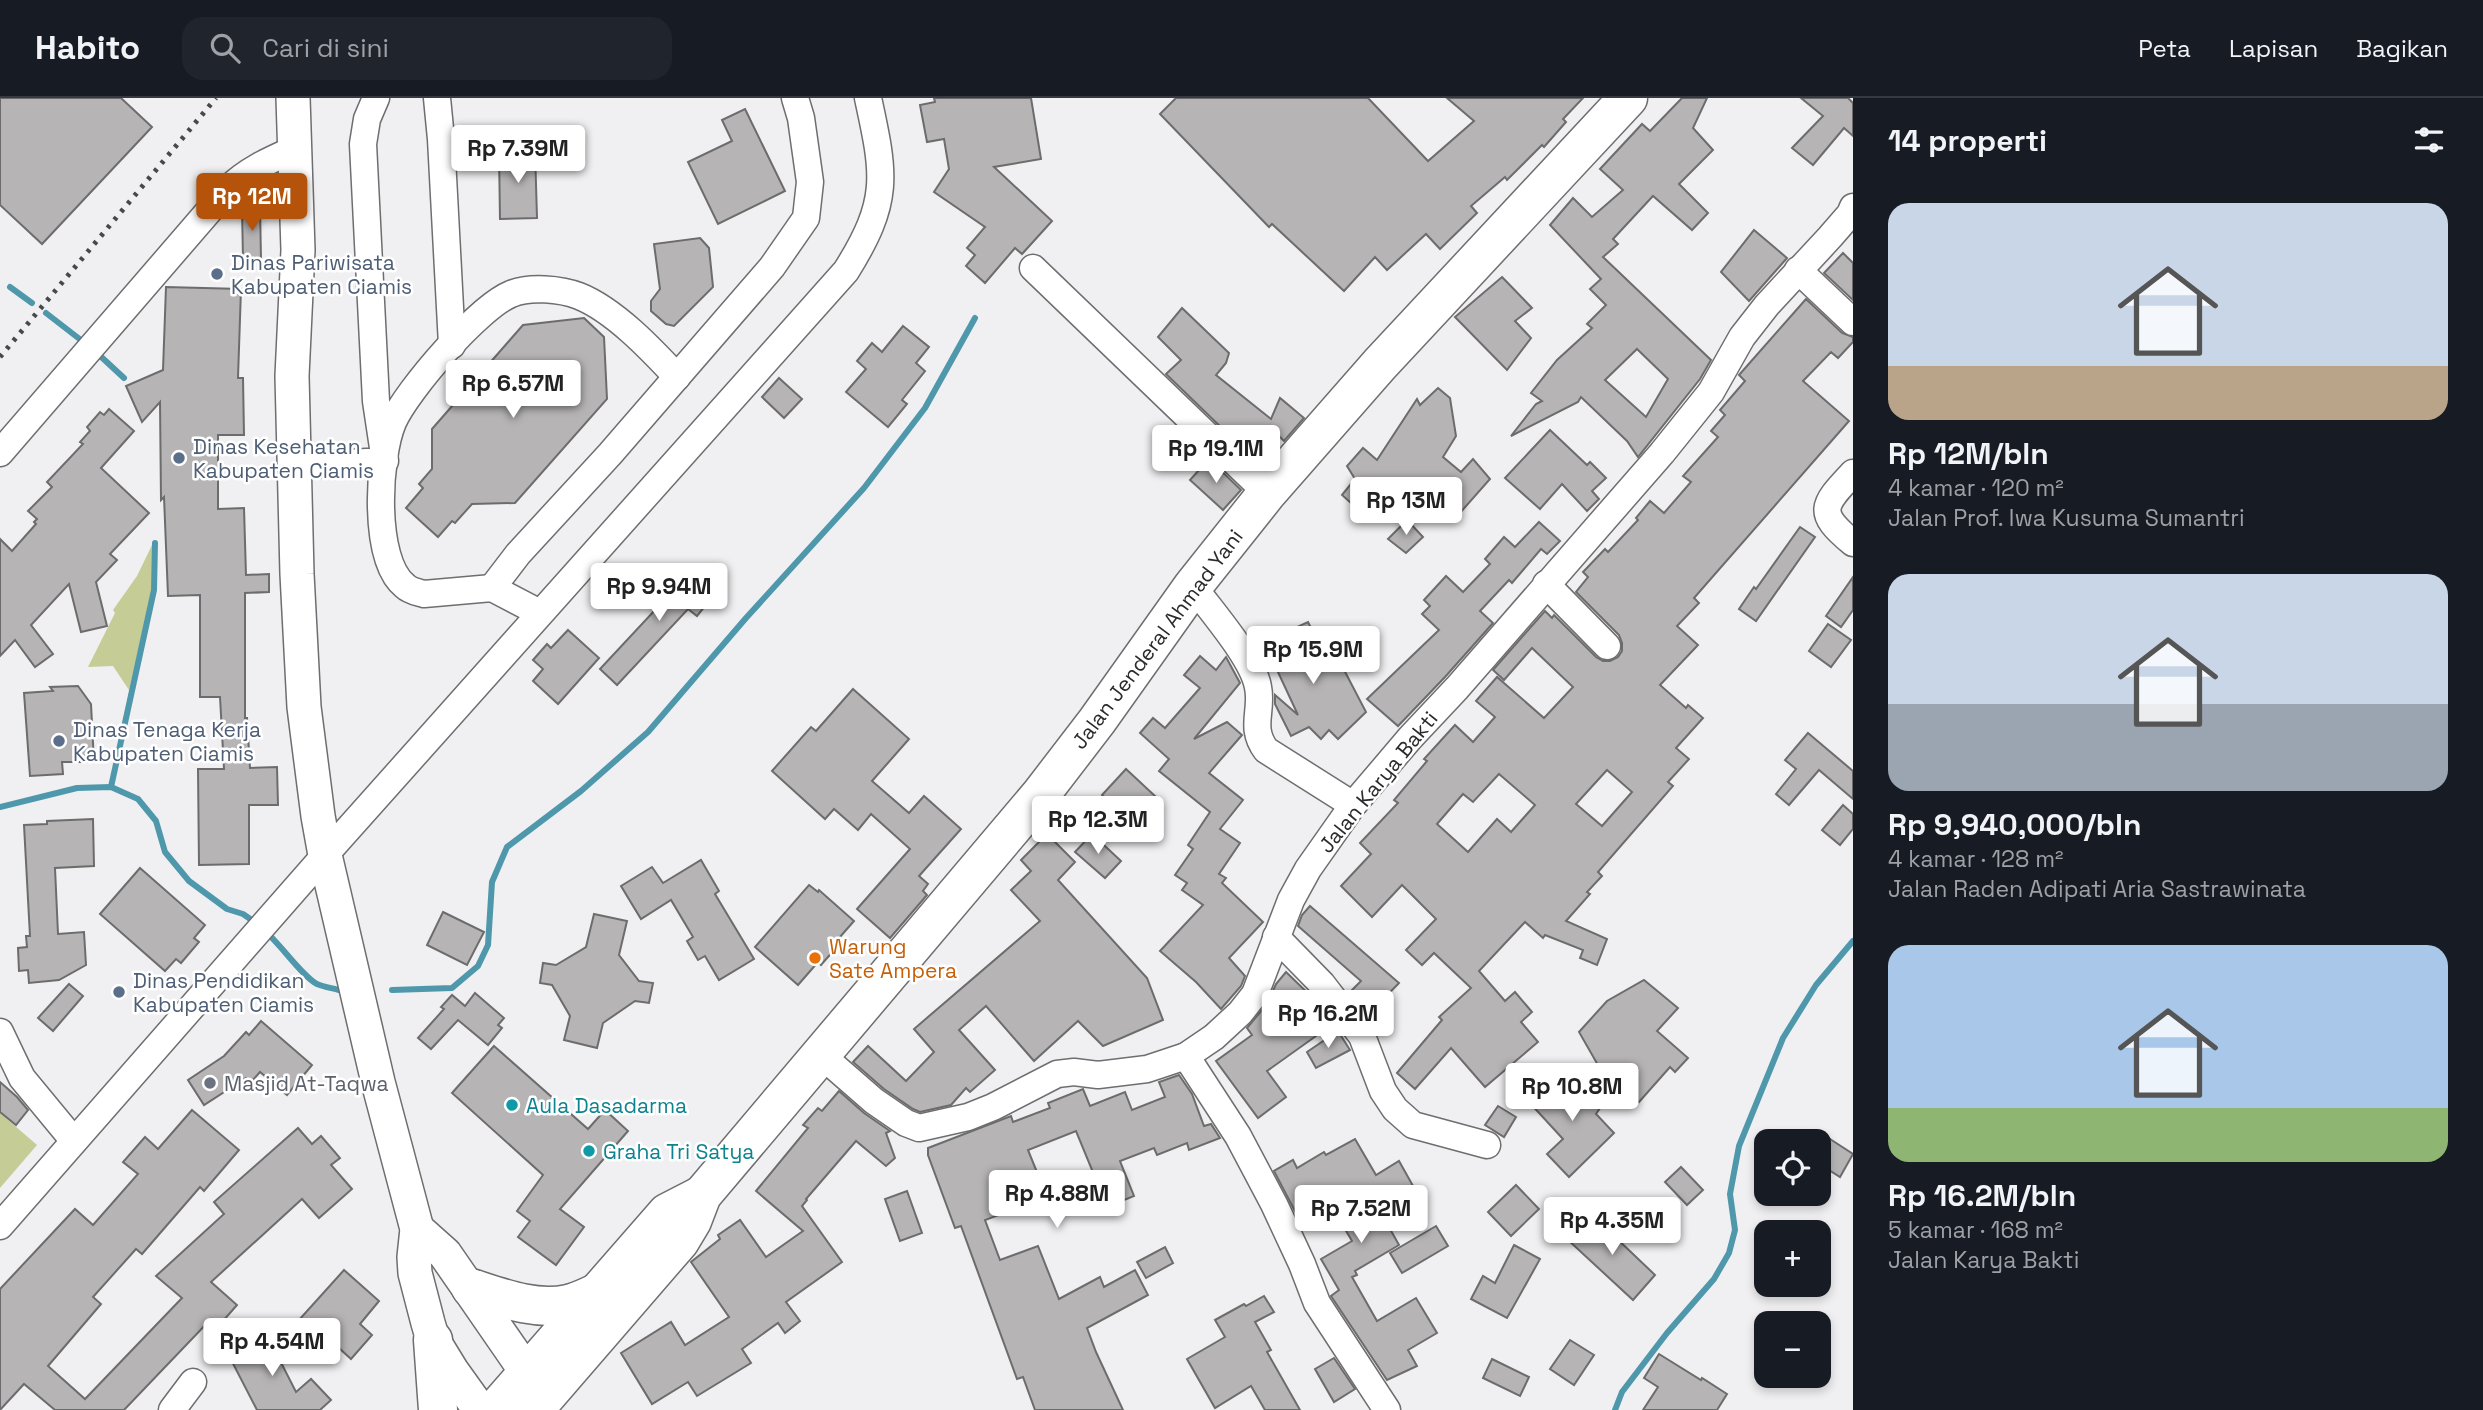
<!DOCTYPE html>
<html lang="id">
<meta charset="utf-8">
<style>
:root{--surface:#171b24;--page:#20242c;--text:#f1f3f6;--muted:#9ea1a6;--line:#363941;--accent:#b45309}
body{margin:0;font-family:"Space Grotesk",sans-serif;background:var(--page);color:var(--text);height:100vh;display:flex;flex-direction:column;font-size:26px;white-space:nowrap}
*{box-sizing:border-box;margin:0}
p{font-size:23px;color:var(--muted)}
.icon{flex:none;width:38px;height:38px;fill:none;stroke:currentColor;stroke-width:2;stroke-linecap:round;stroke-linejoin:round}
.map{position:relative;flex:1;overflow:hidden}
.side{display:flex;flex-direction:column;background:var(--surface);width:630px}
.side>*{flex:none}
.fabs{position:absolute;left:1754px;top:1031px;display:grid;gap:14px}
.fabs a{display:grid;place-items:center;width:77px;height:77px;border-radius:14px;background:var(--surface);box-shadow:0 4px 10px #0003;font-size:35px}
.price{position:absolute;translate:-50% -60px;padding:0 16px;border-radius:7px;background:#fff;color:#222;font-size:23px;line-height:46px;filter:drop-shadow(0 2px 4px #0008)}
.price::after{content:'';position:absolute;left:50%;top:42px;width:21px;height:16px;margin-left:-10px;background:inherit;clip-path:polygon(0 0,100% 0,50% 100%)}
.price.on{background:var(--accent);color:#fff}
ul{padding:0;list-style:none}
li{display:grid;align-content:center;gap:14px;height:371px;padding:0 35px}
li span{display:grid;place-items:center;height:217px;border-radius:21px;color:#555}
li>.icon{margin-inline-start:auto}
span .icon{width:126px;height:126px;fill:#fffc;stroke-width:1}
li b{font-size:30px}
h2{display:flex;justify-content:space-between;align-items:center;height:84px;padding:0 35px;font-size:30px}
header{display:flex;align-items:center;gap:42px;box-sizing:border-box;height:98px;padding:0 35px;background:var(--surface);border-bottom:2px solid var(--line)}
header strong{font-size:33px}
nav{display:flex;gap:38px;margin-inline-start:auto;font-size:24px}
.search{width:490px;height:63px;background:var(--page);display:flex;align-items:center;gap:18px;box-sizing:border-box;padding:0 24px;border-radius:21px;color:var(--muted);font-size:26px}
main{display:flex;flex:1;min-height:0}
.map>svg:first-child{display:block}
</style>
<header>
<strong>Habito</strong>
<div class="search"><svg class="icon" aria-label="search" viewBox="0 0 24 24"><circle cx="10" cy="10" r="6"/><path d="M15 15l6 6"/></svg>Cari di sini</div>
<nav><a>Peta</a><a>Lapisan</a><a>Bagikan</a></nav>
</header>
<main>
<div class="map">
<svg width="1853" height="1312" viewBox="0 0 1853 1312">
<rect width="100%" height="100%" fill="#f0f0f2"/>
<g fill="#c5cc96">
<polygon points="153,445 153,489 129,592 113,568 88,569 115,515 113,512 137,478"/>
<polygon points="0,1015 37,1047 0,1090"/>
</g>
<g fill="none" stroke-linecap="round" stroke-linejoin="round">
<g stroke="#4f98ac" stroke-width="6">
<polyline points="10,189 32,205"/>
<polyline points="46,215 86,246"/>
<polyline points="97,255 124,280"/>
<polyline points="111,689 154,492 155,445"/>
<polyline points="0,709 77,690 111,689 138,701 156,723 165,754 189,783 227,811 243,816 256,825"/>
<path d="M266,834C281,847 303,879 317,886C324,889 332,890 339,892"/>
<polyline points="392,892 452,890 478,868 488,847 492,784 507,749 581,693 648,634 746,520 864,390 925,310 975,220"/>
<polyline points="1615,1312 1622,1294 1667,1235 1714,1181 1729,1155 1735,1132 1730,1096 1739,1048 1783,940 1816,887 1853,843"/>
</g>
</g>
<g fill="#b6b4b5" stroke="#6d6c6d" stroke-width="2" fill-rule="evenodd">
<polygon points="0,0 121,0 152,29 42,146 0,107"/>
<polygon points="934,0 1031,0 1041,61 994,69 1052,123 1022,156 1015,150 985,185 966,168 975,157 967,150 985,129 934,94 949,71 944,41 927,44 920,7 935,4"/>
<polygon points="1176,0 1368,0 1428,63 1474,23 1447,0 1583,0 1563,21 1566,24 1544,49 1542,47 1507,82 1505,79 1471,108 1477,115 1440,151 1426,136 1387,172 1375,159 1344,193 1272,126 1269,129 1160,16"/>
<path d="M1682,0H1707L1693,30L1713,52L1679,86L1708,115L1692,132L1653,98L1613,141L1618,146L1603,159L1711,262L1700,281L1638,359L1627,343L1581,299L1578,304L1511,338L1536,306L1542,303L1531,295L1557,262L1592,230L1587,226L1606,207L1590,191L1601,181L1550,127L1573,100L1592,119L1623,92L1600,71L1642,26L1650,33ZM1637,251L1668,281L1646,319L1605,282Z"/>
<polygon points="1801,0 1848,0 1853,5 1853,38 1844,30 1813,67 1792,50 1823,18"/>
<polygon points="745,11 785,93 718,126 688,64 732,43 722,22"/>
<polygon points="535,52 537,120 500,121 499,54"/>
<polygon points="260,109 261,161 243,161 242,110"/>
<polygon points="1754,132 1787,160 1749,203 1721,174"/>
<polygon points="700,140 709,150 713,189 674,228 666,226 651,213 651,203 660,191 654,146"/>
<polygon points="1843,155 1853,165 1853,202 1824,175"/>
<polygon points="1502,179 1532,210 1515,223 1531,240 1507,272 1455,219"/>
<polygon points="166,189 241,191 238,280 243,280 244,337 218,337 218,411 244,410 246,477 269,476 269,494 245,495 245,620 247,620 250,670 277,669 278,707 249,707 249,766 199,767 198,671 224,671 220,599 200,599 200,497 168,498 164,399 161,402 160,304 142,324 126,288 163,272"/>
<path d="M1806,201L1842,235L1853,239V244L1838,260L1831,254L1803,283L1849,323L1694,500L1699,505L1677,528L1698,547L1660,587L1686,610L1688,607L1703,620L1676,650L1689,661L1668,684L1673,688L1598,774L1602,778L1587,794L1590,796L1566,823L1607,841L1597,867L1580,860L1583,852L1545,837L1543,840L1525,824L1479,873L1505,903L1515,894L1532,914L1521,924L1538,944L1485,989L1451,950L1415,991L1397,975L1442,922L1439,919L1471,890L1434,855L1422,867L1406,852L1436,821L1402,787L1372,819L1341,788L1371,756L1360,745L1398,705L1394,702L1427,663L1424,661L1455,627L1473,644L1495,619L1476,603L1497,579L1544,620L1573,589L1532,550L1504,582L1493,572L1545,513L1552,520L1554,517L1596,559L1603,563H1610L1618,559L1622,553V545L1619,537L1576,494L1588,479L1583,474L1605,451L1608,454L1638,422L1636,420L1650,403L1664,415L1691,384L1683,378L1718,339L1711,333L1725,317L1720,312L1745,283L1739,277ZM1607,672L1632,694L1602,728L1576,706ZM1499,676L1535,707L1511,734L1497,721L1468,754L1437,726L1463,696L1473,704Z"/>
<polygon points="1182,210 1229,255 1226,265 1216,277 1271,321 1280,300 1304,320 1284,343 1278,337 1256,363 1166,276 1181,262 1158,239"/>
<polygon points="584,220 604,239 607,301 515,405 472,406 455,425 452,423 438,439 406,410 423,390 419,386 432,371 432,331 523,227"/>
<polygon points="903,228 929,249 916,265 925,273 902,302 907,306 888,329 846,294 866,271 857,263 872,245 882,254"/>
<polygon points="779,280 802,301 784,320 762,299"/>
<polygon points="1438,290 1450,300 1456,338 1443,359 1461,374 1473,361 1490,381 1459,416 1417,386 1392,413 1375,398 1361,414 1342,397 1355,381 1347,368 1363,350 1377,362 1417,301 1420,307"/>
<polygon points="109,311 134,333 101,370 149,415 110,456 117,462 96,484 107,528 81,534 69,486 31,527 53,556 35,569 15,542 0,558 0,441 12,453 36,426 34,424 37,421 28,413 52,389 47,384 83,346 80,344 90,333 87,329 100,314 104,317"/>
<polygon points="1550,332 1587,367 1590,364 1606,380 1592,393 1599,401 1587,413 1562,386 1540,411 1505,380"/>
<polygon points="1209,361 1241,392 1223,412 1190,382"/>
<polygon points="1407,422 1423,439 1406,455 1388,441"/>
<polygon points="1539,424 1560,443 1547,456 1541,451 1512,485 1509,482 1480,513 1493,525 1445,579 1398,628 1367,601 1439,532 1422,516 1430,508 1424,502 1446,478 1463,494 1490,466 1485,461 1504,439 1515,449"/>
<polygon points="1800,429 1815,439 1756,523 1739,511 1754,489 1756,491"/>
<polygon points="679,468 714,497 697,518 688,511 617,587 600,571 670,496 662,488"/>
<polygon points="1853,479 1853,512 1841,529 1826,518"/>
<polygon points="1308,524 1331,571 1341,566 1366,614 1338,641 1329,632 1321,641 1309,629 1291,638 1275,606 1275,597 1298,617 1264,544"/>
<polygon points="1828,526 1851,542 1831,569 1809,553"/>
<polygon points="568,532 599,560 558,606 533,583 543,571 533,562 547,546 551,550"/>
<polygon points="1200,558 1216,572 1226,559 1240,585 1194,641 1227,624 1242,637 1209,675 1243,702 1220,731 1240,745 1219,776 1226,780 1222,785 1263,824 1229,860 1245,878 1241,888 1221,911 1196,884 1160,853 1203,807 1182,792 1187,785 1175,777 1193,751 1188,747 1210,714 1159,673 1169,661 1140,635 1153,620 1165,630 1200,590 1184,577"/>
<polygon points="78,588 91,606 94,664 62,664 63,676 30,678 24,595 53,593 50,589"/>
<polygon points="853,591 909,641 872,683 909,715 924,698 961,731 919,778 928,786 923,793 927,797 890,840 857,811 910,751 871,716 858,732 834,711 825,721 772,673 811,629 816,633"/>
<polygon points="1808,635 1853,673 1853,701 1819,672 1789,707 1776,696 1796,671 1785,662"/>
<polygon points="1126,671 1155,698 1131,724 1102,697"/>
<polygon points="1843,707 1853,716 1853,731 1840,747 1822,732"/>
<polygon points="93,721 94,768 55,770 58,836 84,834 86,867 59,882 29,885 28,872 19,873 18,850 27,849 26,838 30,838 24,727 47,726 47,723"/>
<polygon points="1047,736 1075,764 1058,782 1147,880 1163,922 1103,948 1078,923 1034,963 986,908 959,932 995,972 970,994 966,990 951,1007 920,1014 913,1011 884,991 853,964 868,948 906,983 934,954 914,931 1040,823 1011,792 1031,773 1021,762"/>
<polygon points="1092,736 1121,763 1105,780 1075,754"/>
<polygon points="701,762 719,793 715,796 754,861 719,882 705,858 698,862 687,843 693,839 671,802 641,821 621,788 652,769 663,785"/>
<polygon points="140,770 205,827 194,840 199,844 181,865 176,861 165,873 100,816"/>
<polygon points="809,787 818,794 819,792 854,823 832,848 835,851 821,867 818,864 798,887 755,849"/>
<polygon points="1310,808 1399,885 1367,918 1349,895 1361,883 1298,828 1302,817"/>
<polygon points="443,814 484,834 467,867 427,847"/>
<polygon points="594,816 627,823 619,857 639,883 653,885 649,905 635,903 603,925 597,950 564,942 570,918 552,887 540,885 543,865 556,867 586,849"/>
<polygon points="1286,874 1314,901 1303,914 1316,938 1267,973 1286,999 1258,1020 1216,963 1252,937 1247,930 1267,906 1276,886"/>
<polygon points="1644,882 1678,910 1657,933 1688,960 1675,974 1670,969 1639,1004 1621,988 1614,995 1579,934 1607,903"/>
<polygon points="69,886 83,898 53,933 38,920"/>
<polygon points="475,895 504,920 498,927 502,930 488,947 458,922 431,951 418,940 444,911 441,909 452,897 465,908"/>
<polygon points="261,923 312,967 287,997 260,974 251,984 246,980 204,1007 188,982 224,958 246,934 249,937"/>
<polygon points="1338,933 1350,952 1316,970 1307,954"/>
<polygon points="494,948 588,1031 605,1012 628,1033 560,1111 584,1129 556,1167 518,1139 530,1123 517,1113 543,1077 452,995"/>
<polygon points="1566,974 1600,1010 1596,1016 1614,1035 1569,1079 1547,1056 1563,1041 1529,1004"/>
<polygon points="1179,977 1192,996 1204,1028 1211,1026 1220,1040 1189,1052 1187,1045 1157,1057 1154,1050 1120,1063 1134,1098 1100,1112 1090,1087 1097,1084 1076,1033 1028,1052 1045,1094 1018,1104 1020,1109 985,1122 1000,1162 1038,1148 1059,1201 1100,1179 1104,1189 1135,1172 1148,1197 1087,1230 1096,1254 1123,1312 1035,1312 1023,1279 1017,1281 961,1128 955,1130 928,1057 928,1050 1011,1018 1013,1024 1050,1010 1048,1005 1083,991 1090,1008 1125,994 1132,1012 1165,999 1159,984"/>
<polygon points="0,984 17,999 28,1012 16,1027 0,1014"/>
<polygon points="839,993 864,1015 890,1033 886,1035 895,1060 886,1068 856,1043 806,1101 807,1102 802,1108 842,1164 786,1204 800,1223 785,1235 778,1225 742,1251 751,1265 697,1298 688,1284 652,1306 621,1255 671,1224 685,1247 729,1219 691,1164 720,1141 718,1137 740,1122 766,1159 803,1133 756,1093 808,1030 803,1027 818,1010 822,1013"/>
<polygon points="1498,1008 1516,1019 1504,1039 1485,1027"/>
<polygon points="192,1012 239,1052 204,1093 200,1089 142,1156 136,1151 93,1199 101,1206 48,1268 85,1301 182,1200 156,1178 224,1116 214,1104 298,1030 312,1046 321,1038 340,1060 331,1067 352,1091 319,1120 302,1101 211,1184 237,1207 216,1231 211,1221 124,1312 55,1312 24,1286 0,1312 0,1191 75,1111 93,1127 138,1076 123,1064 145,1039 158,1051"/>
<polygon points="1355,1041 1376,1077 1399,1063 1417,1095 1381,1115 1399,1147 1355,1173 1357,1177 1352,1179 1377,1223 1416,1200 1437,1235 1408,1252 1417,1268 1387,1282 1331,1198 1339,1192 1321,1161 1352,1143 1328,1102 1298,1119 1274,1073 1293,1062 1297,1070 1324,1054 1326,1057"/>
<polygon points="1830,1041 1853,1056 1840,1079 1818,1065 1818,1059"/>
<polygon points="1681,1069 1703,1092 1687,1107 1665,1084"/>
<polygon points="1516,1087 1539,1111 1511,1138 1488,1114"/>
<polygon points="907,1093 922,1135 900,1143 885,1101"/>
<polygon points="1591,1116 1655,1177 1633,1202 1568,1142"/>
<polygon points="1436,1128 1448,1148 1402,1175 1390,1155"/>
<polygon points="1514,1147 1540,1161 1507,1220 1471,1201 1483,1178 1495,1185"/>
<polygon points="1165,1149 1173,1165 1146,1180 1137,1164"/>
<polygon points="344,1172 379,1203 360,1226 372,1237 351,1261 340,1251 328,1264 290,1232"/>
<polygon points="1264,1198 1274,1214 1255,1224 1271,1252 1267,1254 1300,1312 1265,1312 1251,1288 1215,1310 1187,1261 1225,1239 1215,1222 1244,1206 1246,1208"/>
<polygon points="259,1235 266,1235 296,1294 311,1281 331,1302 320,1312 257,1312 226,1252"/>
<polygon points="1570,1242 1594,1257 1574,1287 1550,1271"/>
<polygon points="1659,1256 1701,1282 1702,1280 1727,1296 1717,1312 1643,1312 1658,1289 1644,1280"/>
<polygon points="1334,1260 1355,1291 1334,1304 1315,1271"/>
<polygon points="1492,1261 1529,1279 1520,1298 1483,1280"/>
</g>
<g fill="none" stroke-linecap="round" stroke-linejoin="round">
<defs>
<g id="minor">
<polyline points="437,0 441,41 452,247"/>
<polyline points="1033,170 1267,395"/>
<polyline points="1798,172 1853,224"/>
<path d="M0,355L227,92C247,72 270,62 295,51"/>
<polyline points="294,368 385,363 376,303 363,46 367,21 376,0"/>
<path d="M1853,375C1823,407 1815,414 1853,445"/>
<polyline points="1546,486 1607,548"/>
<path d="M1193,488C1211,513 1253,560 1258,589C1263,613 1249,629 1266,652L1353,707"/>
<polyline points="492,490 518,456 610,356 772,169 806,120 810,84 801,20 795,0"/>
<path d="M540,515L492,490L424,496C417,494 410,493 405,488C372,462 378,359 393,324C407,292 479,209 511,196C529,188 561,191 579,198C614,212 651,251 677,279"/>
<polyline points="1276,839 1322,886 1362,938 1383,993 1395,1011 1413,1027 1487,1047"/>
<polyline points="0,934 22,980 74,1043"/>
<polyline points="820,956 874,1003 906,1025 919,1030 968,1019 993,1009 1057,976 1074,974 1098,977 1147,971 1186,958 1214,939 1240,915 1255,896 1291,802 1308,771 1353,707 1410,640 1457,590 1662,355 1711,294 1742,239 1767,207 1830,139 1850,116 1853,109"/>
<polyline points="1186,958 1238,1038 1274,1106 1302,1166 1317,1205 1387,1312"/>
<path d="M0,1128L325,757L846,173C890,103 885,78 868,0"/>
<polyline points="172,1312 193,1284"/>
</g>
<g id="major">
<polyline points="293,0 298,152 292,278 297,476 304,609 318,718 325,757 378,984 417,1131 414,1159 415,1175 428,1225 433,1242 452,1273 480,1312"/>
<polyline points="417,1131 445,1156 541,1295"/>
</g>
<g id="highway">
<path d="M471,1190C502,1200 535,1213 568,1206C579,1204 589,1198 599,1194"/>
<polyline points="433,1242 438,1312"/>
<polyline points="495,1312 667,1115 702,1097"/>
<polyline points="534,1312 680,1143 692,1123 702,1097 1041,696 1097,623 1193,488 1267,395 1380,266 1628,0"/>
</g>
</defs>
<use href="#minor" stroke="#6e6e70" stroke-width="29"/>
<use href="#major" stroke="#6e6e70" stroke-width="36"/>
<use href="#highway" stroke="#6e6e70" stroke-width="41"/>
<use href="#minor" stroke="#fff" stroke-width="26"/>
<use href="#major" stroke="#fff" stroke-width="33"/>
<use href="#highway" stroke="#fff" stroke-width="38"/>
<polyline stroke="#484848" stroke-width="5" stroke-dasharray="3.5 7" stroke-linecap="butt" points="0,259 216,0"/>
</g>
<g fill="#5c6f8a" stroke="#fff" stroke-width="2.5">
<circle cx="217" cy="176" r="7"/>
<circle cx="179" cy="360" r="7"/>
<circle cx="59" cy="643" r="7"/>
<circle cx="119" cy="894" r="7"/>
</g>
<circle fill="#e8710a" stroke="#fff" stroke-width="2.5" cx="815" cy="860" r="7"/>
<circle fill="#6b7280" stroke="#fff" stroke-width="2.5" cx="210" cy="985" r="7"/>
<g fill="#0f9aa8" stroke="#fff" stroke-width="2.5">
<circle cx="512" cy="1007" r="7"/>
<circle cx="589" cy="1053" r="7"/>
</g>
<g text-anchor="middle" dominant-baseline="central" stroke-width="5" stroke-linejoin="round" paint-order="stroke">
<g font-size="21" fill="#4e5e75" stroke="#fff" text-anchor="start">
<text x="231" y="164">Dinas Pariwisata<tspan x="231" dy="24">Kabupaten Ciamis</tspan></text>
<text x="193" y="348">Dinas Kesehatan<tspan x="193" dy="24">Kabupaten Ciamis</tspan></text>
<text x="73" y="631">Dinas Tenaga Kerja<tspan x="73" dy="24">Kabupaten Ciamis</tspan></text>
<text x="133" y="882">Dinas Pendidikan<tspan x="133" dy="24">Kabupaten Ciamis</tspan></text>
</g>
<g font-size="21" fill="#2b2b2b" stroke="#fff">
<text transform="translate(1157 541) rotate(-53)">Jalan Jenderal Ahmad Yani</text>
<text transform="translate(1378 684) rotate(-51)">Jalan Karya Bakti</text>
</g>
<g font-size="21" fill="#c56008" stroke="#fff" text-anchor="start">
<text x="829" y="848">Warung<tspan x="829" dy="24">Sate Ampera</tspan></text>
</g>
<g font-size="21" fill="#5b616d" stroke="#fff" text-anchor="start">
<text x="224" y="985">Masjid At-Taqwa</text>
</g>
<g font-size="21" fill="#0d838f" stroke="#fff" text-anchor="start">
<text x="526" y="1007">Aula Dasadarma</text>
<text x="603" y="1053">Graha Tri Satya</text>
</g>
</g>
</svg>
<div class="fabs">
<a><svg class="icon" aria-label="locate" viewBox="0 0 24 24"><circle cx="12" cy="12" r="6"/><path d="M12 2v4M12 18v4M2 12h4M18 12h4"/></svg></a>
<a>+</a>
<a>−</a>
</div>
<b class="price" style="left:518px;top:87px">Rp 7.39M</b>
<b class="price on" style="left:252px;top:135px">Rp 12M</b>
<b class="price" style="left:513px;top:322px">Rp 6.57M</b>
<b class="price" style="left:1216px;top:387px">Rp 19.1M</b>
<b class="price" style="left:1406px;top:439px">Rp 13M</b>
<b class="price" style="left:659px;top:525px">Rp 9.94M</b>
<b class="price" style="left:1313px;top:588px">Rp 15.9M</b>
<b class="price" style="left:1098px;top:758px">Rp 12.3M</b>
<b class="price" style="left:1328px;top:952px">Rp 16.2M</b>
<b class="price" style="left:1572px;top:1025px">Rp 10.8M</b>
<b class="price" style="left:1057px;top:1132px">Rp 4.88M</b>
<b class="price" style="left:1361px;top:1147px">Rp 7.52M</b>
<b class="price" style="left:1612px;top:1159px">Rp 4.35M</b>
<b class="price" style="left:272px;top:1280px">Rp 4.54M</b>
</div>
<section class="side">
<h2>14 properti<svg class="icon" aria-label="filters" viewBox="0 0 24 24"><path d="M4 7h16M4 17h16"/><circle cx="9" cy="7" r="2"/><circle cx="15" cy="17" r="2"/></svg></h2>
<ul>
<li><span style="background:linear-gradient(#c9d6e8 75%,#b9a48a 0)"><svg class="icon" aria-label="home" viewBox="0 0 24 24"><path d="M3 11l9-7 9 7M6 9v11h12V9"/></svg></span><div><b>Rp 12M/bln</b><p>4 kamar · 120 m²</p><p>Jalan Prof. Iwa Kusuma Sumantri</p></div></li>
<li><span style="background:linear-gradient(#c9d6e8 60%,#9aa5b1 0)"><svg class="icon" aria-label="home" viewBox="0 0 24 24"><path d="M3 11l9-7 9 7M6 9v11h12V9"/></svg></span><div><b>Rp 9,940,000/bln</b><p>4 kamar · 128 m²</p><p>Jalan Raden Adipati Aria Sastrawinata</p></div></li>
<li><span style="background:linear-gradient(#a9c7e8 75%,#8fb573 0)"><svg class="icon" aria-label="home" viewBox="0 0 24 24"><path d="M3 11l9-7 9 7M6 9v11h12V9"/></svg></span><div><b>Rp 16.2M/bln</b><p>5 kamar · 168 m²</p><p>Jalan Karya Bakti</p></div></li>
</ul>
</section>
</main>
